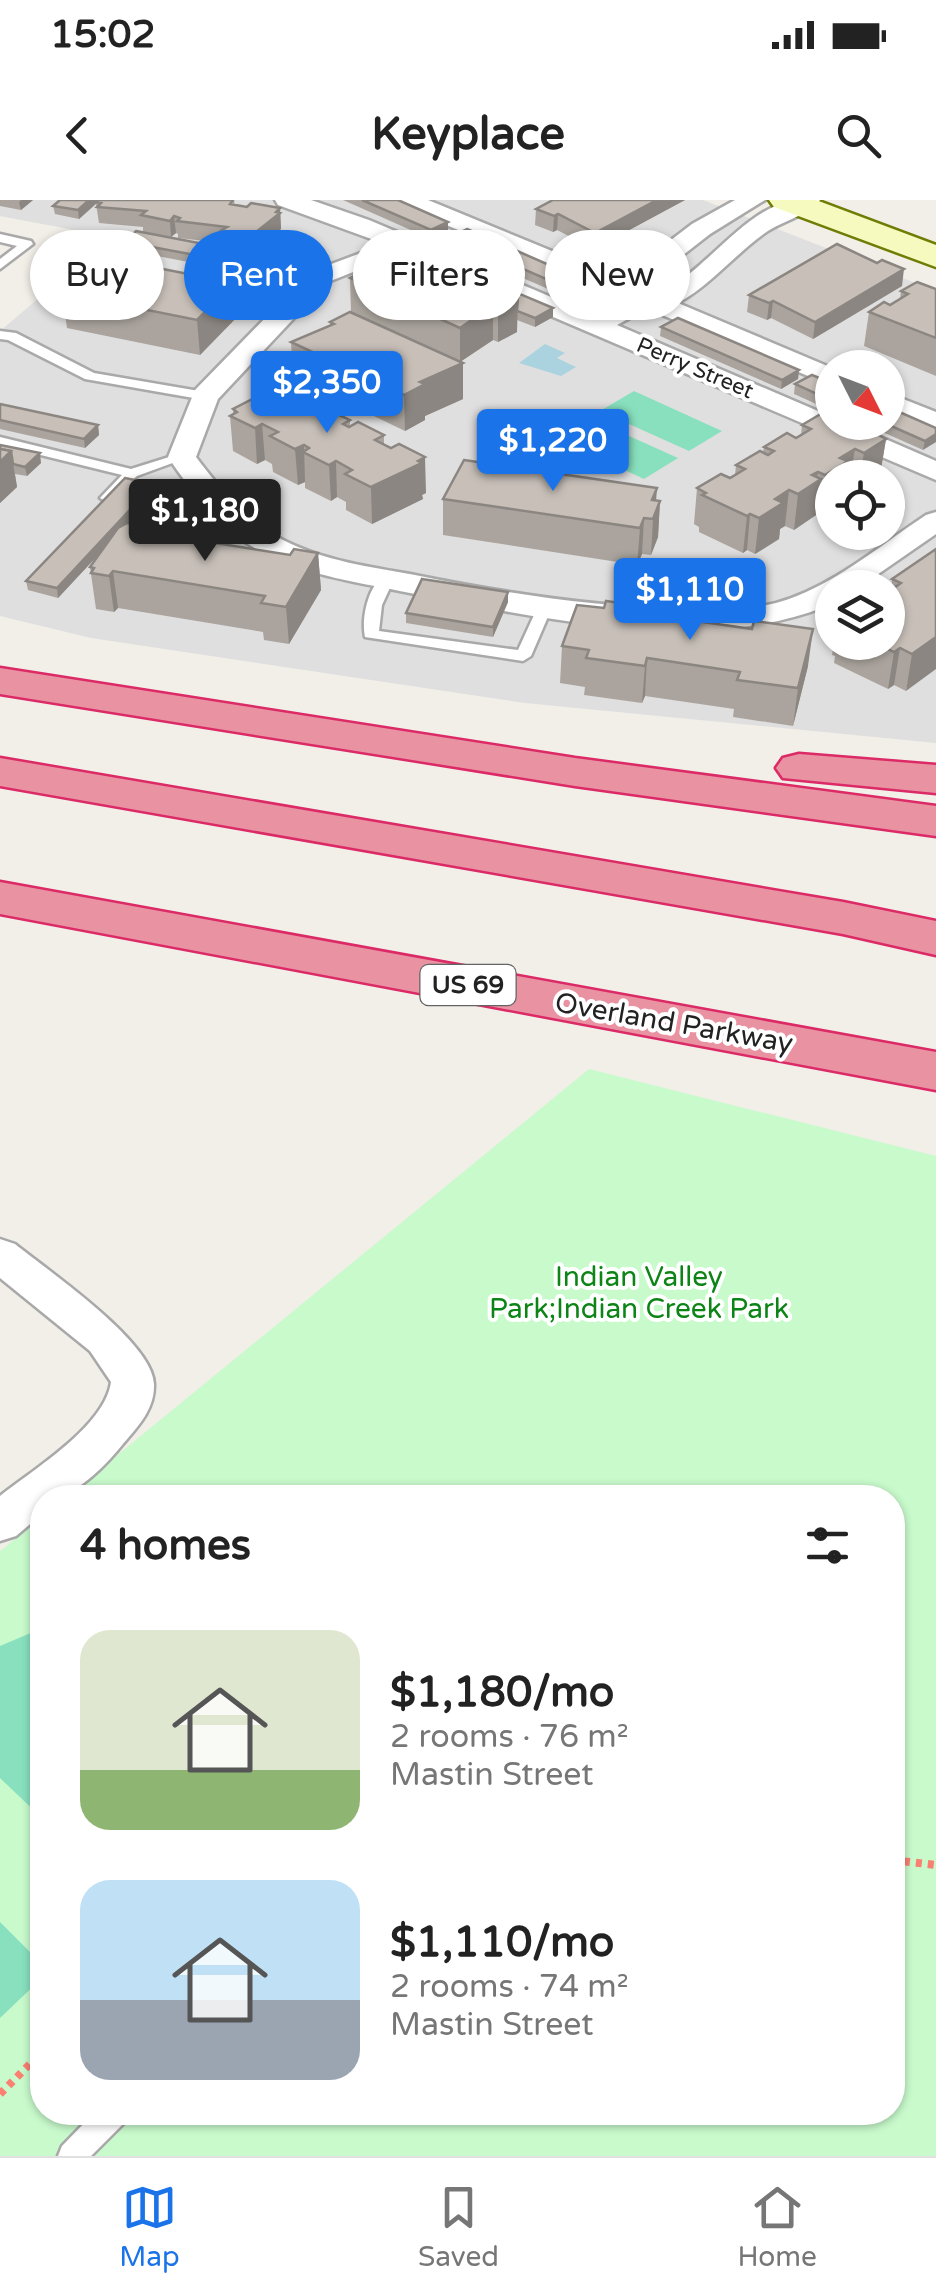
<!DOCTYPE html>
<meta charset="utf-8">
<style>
:root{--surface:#fff;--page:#f2f2f2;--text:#222;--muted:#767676;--line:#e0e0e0;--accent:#1a73e8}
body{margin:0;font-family:"Varela Round",sans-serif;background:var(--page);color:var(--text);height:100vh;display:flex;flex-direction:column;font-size:38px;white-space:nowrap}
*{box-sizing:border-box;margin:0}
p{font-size:32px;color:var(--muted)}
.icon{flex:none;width:55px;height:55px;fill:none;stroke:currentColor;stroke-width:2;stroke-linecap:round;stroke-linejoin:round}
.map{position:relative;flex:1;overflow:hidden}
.panel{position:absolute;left:30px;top:1285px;width:875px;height:640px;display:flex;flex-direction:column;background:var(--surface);border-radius:40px;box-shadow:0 2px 8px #0004}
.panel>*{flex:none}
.banner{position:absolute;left:30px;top:30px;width:878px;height:90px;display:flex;gap:20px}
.needle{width:65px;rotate:132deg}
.tools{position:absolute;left:815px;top:150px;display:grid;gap:20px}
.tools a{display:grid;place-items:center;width:90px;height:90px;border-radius:50%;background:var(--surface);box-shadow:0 2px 8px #0004;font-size:50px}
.price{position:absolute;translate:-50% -85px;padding:0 22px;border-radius:10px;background:var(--accent);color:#fff;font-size:32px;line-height:65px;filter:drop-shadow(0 2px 5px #0008)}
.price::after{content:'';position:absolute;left:50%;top:60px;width:30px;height:22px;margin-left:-15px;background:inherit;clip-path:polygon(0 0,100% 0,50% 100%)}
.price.active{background:#222;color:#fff}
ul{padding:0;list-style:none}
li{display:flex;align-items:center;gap:30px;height:250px;padding:0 50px}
li span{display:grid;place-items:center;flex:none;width:280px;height:200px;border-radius:30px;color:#555}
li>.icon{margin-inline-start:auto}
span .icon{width:120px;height:120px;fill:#fffc;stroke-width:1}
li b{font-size:42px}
h2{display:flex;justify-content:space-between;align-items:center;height:120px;padding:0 50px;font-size:42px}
.pill{padding:0 35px;border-radius:45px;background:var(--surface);box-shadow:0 2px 8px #0004;font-size:35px;line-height:90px}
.pill.active{background:var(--accent);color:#fff}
.status{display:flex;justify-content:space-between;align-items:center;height:70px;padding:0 50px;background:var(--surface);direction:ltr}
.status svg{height:28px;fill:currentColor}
header{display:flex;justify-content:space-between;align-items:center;height:130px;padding:0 50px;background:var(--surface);font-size:45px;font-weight:700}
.dock{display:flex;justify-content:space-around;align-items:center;height:140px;border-top:2px solid var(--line);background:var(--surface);font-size:28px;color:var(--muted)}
.dock a{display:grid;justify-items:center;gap:5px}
.dock .active{color:var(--accent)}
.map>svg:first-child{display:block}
</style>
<div class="status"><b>15:02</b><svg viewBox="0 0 49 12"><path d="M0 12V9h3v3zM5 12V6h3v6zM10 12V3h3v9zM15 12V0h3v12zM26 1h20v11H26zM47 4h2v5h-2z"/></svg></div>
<header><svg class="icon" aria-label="back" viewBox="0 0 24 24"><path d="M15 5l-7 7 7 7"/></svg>Keyplace<svg class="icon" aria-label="search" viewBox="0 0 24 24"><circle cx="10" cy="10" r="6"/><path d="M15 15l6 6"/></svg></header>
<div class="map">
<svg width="936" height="1956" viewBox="0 0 936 1956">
<rect width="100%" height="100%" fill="#f2efe9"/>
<path fill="#e0dfdf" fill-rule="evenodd" d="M0,0H703L936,91V543L525,503L91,438L0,416V131L111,37L0,16ZM832,168H888V222H832ZM832,278H888V332H832ZM832,388H888V442H832Z"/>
<polygon fill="#c8facc" points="589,869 936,956 936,1956 0,1956 0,1351 42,1317 42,1912 892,1912 892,1298 66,1297"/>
<g fill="#88e0be">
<polygon points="634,191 722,231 689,251 600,211"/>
<polygon points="589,218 678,258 644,279 555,238"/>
<polygon points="33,1432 42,1433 42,1618 0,1578 0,1446"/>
<polygon points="0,1722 42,1764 42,1778 0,1818"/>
</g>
<polygon fill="#aad3df" points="545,144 565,153 557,158 576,167 561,176 519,163"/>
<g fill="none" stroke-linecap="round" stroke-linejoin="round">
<defs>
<g id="lane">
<polygon points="0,34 31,41 33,44 0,69 0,59 17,46 0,42"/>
<polygon points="0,131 16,133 94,173 205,192 212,196 205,200 85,179 8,140 0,139"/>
<polygon points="0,237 131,269 182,253 189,257 137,276 107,302 100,298 122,275 0,245"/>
<path d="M386,374L394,379L382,405L379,431L518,450L540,402H550L553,405L531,456L523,461L365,437C361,418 368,385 386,374Z"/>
<polygon points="95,1912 129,1912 125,1922 91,1956 58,1956 62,1946"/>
</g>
<g id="street">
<path d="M275,0H311L369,20L596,116L616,104L612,94L398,5L395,0H428L620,79L692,24L735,0H765L710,34L637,91L639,98C694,92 732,16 789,1C798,0 810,0 820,0C807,16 782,21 765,33C734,55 712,84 678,103L832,168V186L655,112L637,114L617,125L832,217V222H846L936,261V280L417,59H386L328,82L218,199L196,257C220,289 247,321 283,340C324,361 371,367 415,375C504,393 594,407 686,409C715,409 747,410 776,403C831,388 879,346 926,315L936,312V334L858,388H832V403L824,407C704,455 533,417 410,393C362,383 308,376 264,353C223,333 193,294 168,257L195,190L310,72L385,44L278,5Z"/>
<polygon points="888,193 936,212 936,230 888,211"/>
<path d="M0,1039L15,1044C47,1070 153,1142 154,1184C155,1212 134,1230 118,1250C98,1273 73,1298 42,1298V1314L16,1336L0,1341V1296C34,1269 105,1226 111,1182L90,1151L0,1078Z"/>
</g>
<polygon id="secondary" points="769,0 816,0 936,45 936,67 774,7"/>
<g id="highway">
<polygon points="0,468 575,558 936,606 936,636 575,586 0,494"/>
<polygon points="799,554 936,565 936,593 783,578 776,568 783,558"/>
<polygon points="0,558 843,702 936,721 936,755 843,734 0,586"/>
<polygon points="0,682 936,852 936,890 0,714"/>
</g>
</defs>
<use href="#lane" stroke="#a9a9a9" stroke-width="5"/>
<use href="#street" stroke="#a9a9a9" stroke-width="5"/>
<use href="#secondary" stroke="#707d05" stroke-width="5"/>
<use href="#highway" stroke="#dc2a67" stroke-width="5"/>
<g stroke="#fa8072" stroke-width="8" stroke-dasharray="6 6" stroke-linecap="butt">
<polyline points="892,1660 936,1665"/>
<polyline points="0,1894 42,1852"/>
</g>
<use href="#lane" fill="#fff" fill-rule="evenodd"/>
<use href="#street" fill="#fff" fill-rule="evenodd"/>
<use href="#secondary" fill="#f7fabf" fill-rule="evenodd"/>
<use href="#highway" fill="#e892a2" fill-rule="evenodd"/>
</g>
<g fill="#aba49e">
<polygon points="0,0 33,0 21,10 0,6"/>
<polygon points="60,0 234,0 235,5 247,7 280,8 281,29 252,53 224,47 223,43 178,38 178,34 176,33 171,37 143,32 143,27 99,23 96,4 79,19 55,14 53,6"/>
<polygon points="343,0 398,0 448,22 448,30 431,39"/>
<polygon points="553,0 685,0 594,49 557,30 553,32 535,25 536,9"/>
<polygon points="450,37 572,75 572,83 555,92 450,46"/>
<polygon points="125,42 287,60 287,68 277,79 126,50"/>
<polygon points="387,58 459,72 553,108 553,117 535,127 517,120 517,132 498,142 493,140 460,162 463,163 463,199 425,216 425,220 405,231 293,177 291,142 330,125 330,122 351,112 350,78 372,71 387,64"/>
<polygon points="234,84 259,89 260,98 249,109 236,107 237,117 200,155 67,128 62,93"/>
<polygon points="902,86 813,139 771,118 767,120 747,112 749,95"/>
<polygon points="936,89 936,176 864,146 869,112 890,105 900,99 901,91"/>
<polygon points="661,127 799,170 798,179 781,189 660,136"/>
<polygon points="832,183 832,211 794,194 795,184"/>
<polygon points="309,200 310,208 317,212 350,220 350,227 384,235 384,245 426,293 422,295 423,299 372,324 346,310 346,302 337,297 331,301 305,288 305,282 298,285 273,272 272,264 265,260 257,264 233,251 230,216 233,214 233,209"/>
<polygon points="0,204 98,225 99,235 85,248 0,229"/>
<polygon points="860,222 888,222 936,228 923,250"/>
<polygon points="802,225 886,239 880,275 876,278 832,278 820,311 817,310 816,315 794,330 785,326 780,329 779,339 755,354 747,350 743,353 699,332 699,327 694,324 697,288 730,278 735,275 736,265 763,252 764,247 801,235"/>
<polygon points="0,245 41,263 27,276 15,274 17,287 0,303"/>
<polygon points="155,294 128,323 145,332 290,355 318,353 321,390 289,444 264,440 263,432 118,408 114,412 96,409 90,367 100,353 58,398 28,390 26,381"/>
<polygon points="443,299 660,301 658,337 651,355 642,354 637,365 443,335"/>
<polygon points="936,349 906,491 894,485 888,489 834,463 835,456 832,455 834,442 888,442 892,379"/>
<polygon points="508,392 508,402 493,437 406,423 406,413"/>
<polygon points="664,416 808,466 793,526 733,517 734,509 645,496 642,503 584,495 585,487 560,483 562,446"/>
</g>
<g fill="#8b8681">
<polygon points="21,0 33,0 21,10 19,2"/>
<polygon points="89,0 100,0 79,19 78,10"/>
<polygon points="657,0 685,0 594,49 595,33"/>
<polygon points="280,8 281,29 252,53 251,36"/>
<polygon points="558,14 557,30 553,32 554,16"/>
<polygon points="174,16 176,33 171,37 170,21"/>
<polygon points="448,22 448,30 431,39 431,30"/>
<polygon points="287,60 287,68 277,79 276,70"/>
<polygon points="904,69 902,86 813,139 815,122"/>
<polygon points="572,75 572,83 555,92 555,83"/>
<polygon points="234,83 237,117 200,155 197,120"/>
<polygon points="259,89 260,98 249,109 248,100"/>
<polygon points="518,98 517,132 498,142 498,108"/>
<polygon points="773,101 771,118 767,120 769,103"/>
<polygon points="493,105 493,140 460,162 460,128"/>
<polygon points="553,108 553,117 535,127 535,118"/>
<polygon points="463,163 463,199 425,216 425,220 405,231 404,195 420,182"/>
<polygon points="799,170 798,179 781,189 782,180"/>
<polygon points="262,224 265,260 257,264 255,228"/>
<polygon points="98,225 99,235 85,248 84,239"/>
<polygon points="936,234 936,242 923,250 925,241"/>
<polygon points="886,239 880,275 876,278 860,278 864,253"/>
<polygon points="304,245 305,282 298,285 295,249"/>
<polygon points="855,249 850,278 832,278 832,303 820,311 825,275 840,258"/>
<polygon points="11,251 17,287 0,303 0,262"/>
<polygon points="40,253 41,263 27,276 25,267"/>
<polygon points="425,257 426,293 422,295 423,299 372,324 371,287"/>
<polygon points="336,261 337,297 331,301 329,265"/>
<polygon points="818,272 816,282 821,279 816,315 794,330 798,294 812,275"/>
<polygon points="154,284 155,294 58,398 57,388"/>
<polygon points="657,288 655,316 660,301 658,337 651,355 653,319 652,300"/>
<polygon points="789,290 785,326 780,329 779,339 755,354 759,318 775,299"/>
<polygon points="750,314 747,350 743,353 747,316"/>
<polygon points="644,318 642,354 637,365 640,328"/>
<polygon points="318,353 321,390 289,444 286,407"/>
<polygon points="113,371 118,408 114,412 109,376"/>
<polygon points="508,392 508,402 493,437 493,427"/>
<polygon points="813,429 808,466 793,526 798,488"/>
<polygon points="936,437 936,469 906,491 912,454"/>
<polygon points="900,448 894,485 888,489 894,452"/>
<polygon points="647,458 645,496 642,503 645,466"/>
</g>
<g fill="#c7bfb8" stroke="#8b8681" stroke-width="2.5">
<polygon points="60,0 89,0 78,10 53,6"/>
<polygon points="99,0 233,0 230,4 247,7 251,3 280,8 276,12 280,13 251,36 222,30 227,27 177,21 180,18 174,16 170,21 141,15 146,11 97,7 101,3 96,2"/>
<polygon points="362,0 398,0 448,22 431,30"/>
<polygon points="553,0 657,0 595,33 558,14 554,16 536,9"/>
<polygon points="467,29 572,75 555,83 450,37"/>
<polygon points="136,31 287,60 276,70 125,42"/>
<polygon points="837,44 877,63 882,60 904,69 815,122 773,101 769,103 749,95"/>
<polygon points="406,49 518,98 498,108 493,105 460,128 350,78 368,69 372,71 393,61 387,58"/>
<polygon points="102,57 234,83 197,120 62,93"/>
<polygon points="463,70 553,108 535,118 517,111 518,98 459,72"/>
<polygon points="917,82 936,89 936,138 869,112 884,102 890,105 908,94 901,91"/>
<polygon points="234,84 259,89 248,100 235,98"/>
<polygon points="350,112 463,163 420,182 425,184 404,195 291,142 334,124 330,122"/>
<polygon points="678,118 799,170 782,180 661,127"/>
<polygon points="812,175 832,183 832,201 795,184"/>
<polygon points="284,188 309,200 301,204 317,212 324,208 350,220 343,224 349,227 358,222 384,235 375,240 391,248 399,244 425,257 418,261 422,263 371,287 345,274 352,270 336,261 329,265 303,252 309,248 304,245 295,249 270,236 278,232 262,224 255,228 230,216 237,212 233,209 272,189"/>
<polygon points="0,204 98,225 84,239 0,220"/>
<polygon points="888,207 936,228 936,234 925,241 882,222 888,222"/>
<polygon points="824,212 832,213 832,222 854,222 886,239 864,253 855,249 840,258 848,261 825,275 818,272 812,275 821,279 798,294 789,290 775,299 783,303 759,318 750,314 747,316 702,295 706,293 697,288 721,274 730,278 745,269 736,265 760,251 768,255 774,251 764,247 787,233 796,238 811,229 802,225"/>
<polygon points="0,245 40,253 25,267 13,264 11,251 0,249"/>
<polygon points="0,249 11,251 0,262"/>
<polygon points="464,260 657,288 652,300 660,301 653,319 644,318 640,328 443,299"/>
<polygon points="125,278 154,284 57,388 26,381"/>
<polygon points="127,323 144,326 140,331 290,355 294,349 318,353 286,407 261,403 265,396 113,371 109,376 91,373 94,368 90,367 118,328"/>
<polygon points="936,349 936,437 912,454 900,448 894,452 874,442 888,442 888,388 891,390 901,383 892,379"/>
<polygon points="422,379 508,392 493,427 406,413"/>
<polygon points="606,401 664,409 661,416 752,429 754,421 813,429 798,488 737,480 740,472 647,458 645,466 586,458 589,450 562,446 577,405 604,408"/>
</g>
<g text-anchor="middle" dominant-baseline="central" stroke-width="8" stroke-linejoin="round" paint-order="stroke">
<g font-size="22" fill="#222" stroke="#fff">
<text transform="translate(695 168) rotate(23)">Perry Street</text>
</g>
<rect fill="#fff" stroke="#646464" stroke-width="2.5" x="420.5" y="765" width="95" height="40" rx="8"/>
<g font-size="25" font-weight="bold" fill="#222">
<text x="468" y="785">US 69</text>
</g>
<g font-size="28" fill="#222" stroke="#fff">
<text transform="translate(674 823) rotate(10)">Overland Parkway</text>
</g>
<g font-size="28" fill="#0c8416" stroke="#fff">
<text x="639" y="1077">Indian Valley<tspan x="639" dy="32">Park;Indian Creek Park</tspan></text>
</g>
</g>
</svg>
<div class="tools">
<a><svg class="needle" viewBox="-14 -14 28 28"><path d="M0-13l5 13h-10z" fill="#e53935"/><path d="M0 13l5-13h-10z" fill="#767676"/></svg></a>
<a><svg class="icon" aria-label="locate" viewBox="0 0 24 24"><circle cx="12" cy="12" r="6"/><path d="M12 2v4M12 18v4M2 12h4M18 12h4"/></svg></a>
<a><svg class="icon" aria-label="layers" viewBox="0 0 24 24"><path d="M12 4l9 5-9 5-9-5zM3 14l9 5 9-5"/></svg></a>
</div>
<b class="price" style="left:327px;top:236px">$2,350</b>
<b class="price" style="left:553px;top:294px">$1,220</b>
<b class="price active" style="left:205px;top:364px">$1,180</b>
<b class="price" style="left:690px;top:443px">$1,110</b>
<div class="banner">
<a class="pill">Buy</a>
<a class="pill active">Rent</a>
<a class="pill">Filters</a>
<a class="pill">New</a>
</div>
<section class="panel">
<h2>4 homes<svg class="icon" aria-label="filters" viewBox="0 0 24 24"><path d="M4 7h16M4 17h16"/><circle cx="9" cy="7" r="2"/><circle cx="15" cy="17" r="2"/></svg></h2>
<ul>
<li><span style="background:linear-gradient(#dfe7d0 70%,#8fb573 0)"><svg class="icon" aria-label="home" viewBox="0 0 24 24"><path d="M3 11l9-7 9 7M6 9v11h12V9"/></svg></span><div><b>$1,180/mo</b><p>2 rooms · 76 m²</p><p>Mastin Street</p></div></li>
<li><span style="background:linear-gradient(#bfe0f5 60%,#9aa5b1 0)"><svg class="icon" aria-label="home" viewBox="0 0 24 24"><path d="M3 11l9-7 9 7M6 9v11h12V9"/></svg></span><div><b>$1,110/mo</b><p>2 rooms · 74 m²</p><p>Mastin Street</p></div></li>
</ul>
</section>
</div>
<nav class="dock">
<a class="active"><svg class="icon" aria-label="map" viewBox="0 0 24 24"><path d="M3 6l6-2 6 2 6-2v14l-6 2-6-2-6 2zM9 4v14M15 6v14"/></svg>Map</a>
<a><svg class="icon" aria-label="saved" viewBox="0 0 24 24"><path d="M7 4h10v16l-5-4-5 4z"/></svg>Saved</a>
<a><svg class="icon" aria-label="home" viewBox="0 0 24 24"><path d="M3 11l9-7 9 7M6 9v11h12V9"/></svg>Home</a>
</nav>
